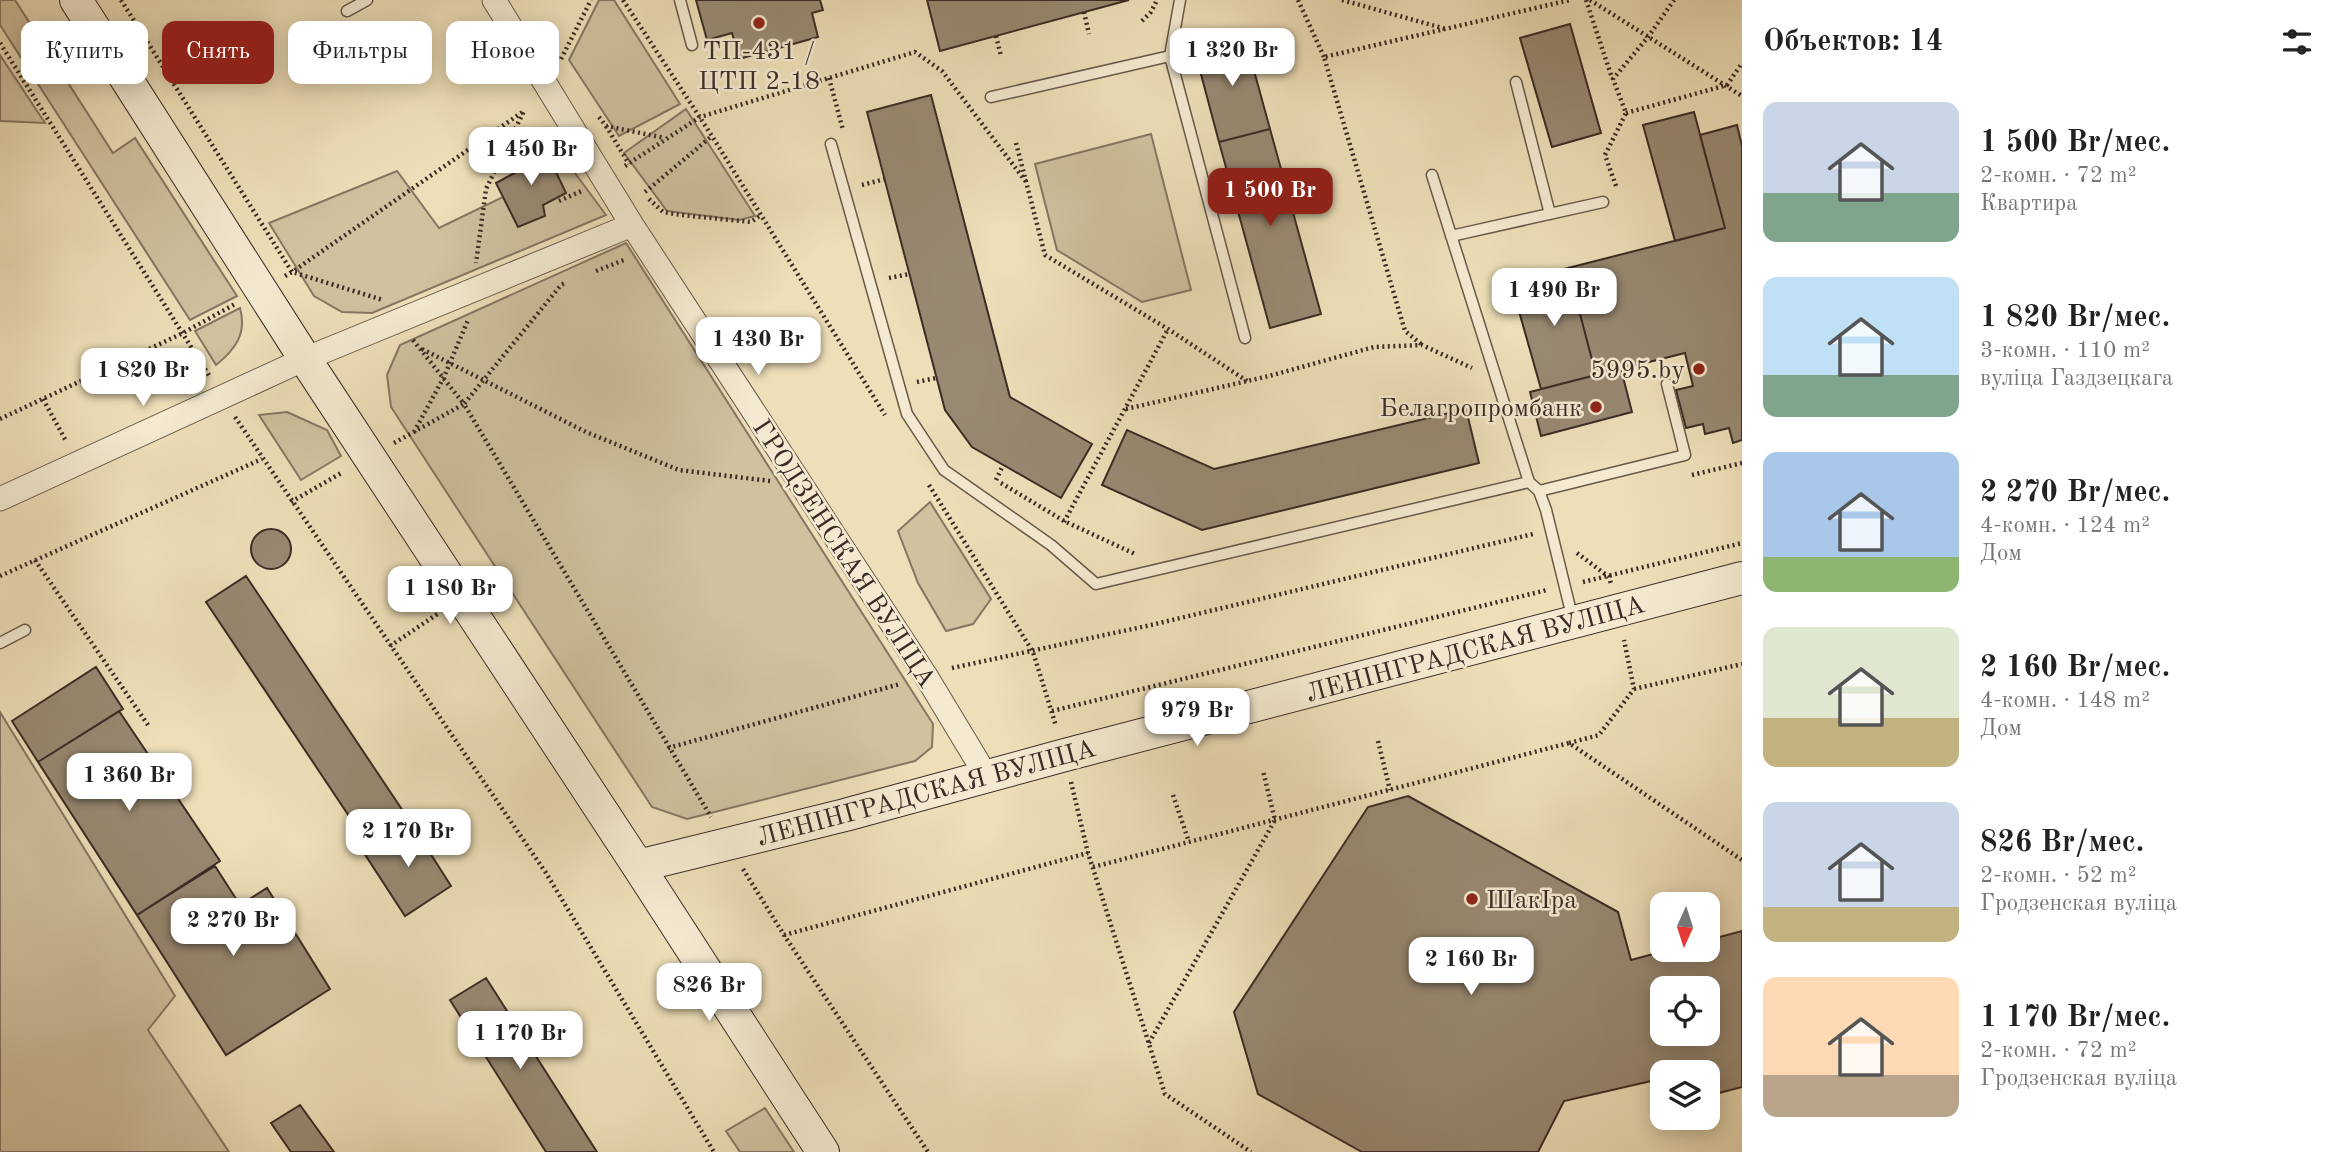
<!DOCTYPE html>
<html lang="ru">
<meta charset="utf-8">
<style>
body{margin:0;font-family:"Old Standard TT",serif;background:#f6f6f6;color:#222;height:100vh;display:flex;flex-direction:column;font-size:26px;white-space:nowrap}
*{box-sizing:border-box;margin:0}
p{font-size:23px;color:#767676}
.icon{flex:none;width:38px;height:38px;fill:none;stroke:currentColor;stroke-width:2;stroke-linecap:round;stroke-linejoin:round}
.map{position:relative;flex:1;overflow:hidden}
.sheet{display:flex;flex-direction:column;background:#fff;width:595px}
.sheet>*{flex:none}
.hud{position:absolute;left:21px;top:21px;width:665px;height:63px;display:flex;gap:14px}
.needle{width:46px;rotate:183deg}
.tools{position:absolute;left:1650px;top:892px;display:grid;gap:14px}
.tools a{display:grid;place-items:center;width:70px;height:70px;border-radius:14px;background:#fff;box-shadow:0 4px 18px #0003;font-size:35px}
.price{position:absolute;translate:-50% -60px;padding:0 16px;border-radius:14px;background:#fff;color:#222;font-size:23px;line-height:46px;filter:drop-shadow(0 2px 4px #0008)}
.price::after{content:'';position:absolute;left:50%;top:42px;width:21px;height:16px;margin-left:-10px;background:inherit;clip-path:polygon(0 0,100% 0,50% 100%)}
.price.selected{background:#8f2418;color:#fff}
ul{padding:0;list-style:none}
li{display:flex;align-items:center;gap:21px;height:175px;padding:0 21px}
li span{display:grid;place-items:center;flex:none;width:196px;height:140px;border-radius:14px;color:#555}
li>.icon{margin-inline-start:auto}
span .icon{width:84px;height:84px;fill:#fffc;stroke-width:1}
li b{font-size:30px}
h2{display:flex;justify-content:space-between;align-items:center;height:84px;padding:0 21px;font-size:30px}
.pill{padding:0 24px;border-radius:14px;background:#fff;box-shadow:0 4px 18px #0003;font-size:24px;line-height:63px}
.pill.selected{background:#8f2418;color:#fff}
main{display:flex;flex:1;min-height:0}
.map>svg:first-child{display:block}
.green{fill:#d0c19f;stroke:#867663;stroke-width:2}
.building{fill:#988972;stroke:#3b2c27;stroke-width:2;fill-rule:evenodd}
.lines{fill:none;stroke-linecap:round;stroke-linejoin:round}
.service-casing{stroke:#68594b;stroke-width:13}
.minor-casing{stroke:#68594b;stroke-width:25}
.secondary-casing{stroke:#3b2c27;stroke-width:34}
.path{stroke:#3b2c27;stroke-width:4.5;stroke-dasharray:2 3.5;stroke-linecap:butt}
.service{stroke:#f4ead1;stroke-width:10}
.minor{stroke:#f4ead1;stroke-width:23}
.secondary{stroke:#f4ead1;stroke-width:32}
.poi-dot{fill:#8f2418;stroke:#f4ead1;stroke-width:2.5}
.labels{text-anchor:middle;stroke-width:5;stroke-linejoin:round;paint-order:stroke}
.poi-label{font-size:26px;fill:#3b2c27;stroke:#f4ead1;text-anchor:end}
.street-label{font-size:26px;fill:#3b2c27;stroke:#f4ead1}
</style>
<main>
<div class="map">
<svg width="1742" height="1152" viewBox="0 0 1742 1152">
<rect width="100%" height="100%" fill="#eedfb8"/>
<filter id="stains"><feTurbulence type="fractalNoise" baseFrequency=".00286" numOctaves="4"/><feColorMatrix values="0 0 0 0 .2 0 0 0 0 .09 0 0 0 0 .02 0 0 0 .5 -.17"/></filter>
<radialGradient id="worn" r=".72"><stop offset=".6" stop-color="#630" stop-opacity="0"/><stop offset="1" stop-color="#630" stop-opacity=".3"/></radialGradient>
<path class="green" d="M0,0H15L113,153L135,138L237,296L190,320L0,25Z
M599,0H614L680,104L619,136L569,60Z
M0,55L45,123L0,121Z
M686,109L755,216L739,220L667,211L624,153Z
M1151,134L1191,290L1142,302L1057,250L1035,164Z
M569,165L606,215L372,313L342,312L314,296L269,223L397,171L439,228Z
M626,243L933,724L932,747L915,761L687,819L652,807L391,407L387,375L400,345Z
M240,308C247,333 236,349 216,365L195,331Z
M287,412L327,430L341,456L301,480L259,415Z
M930,502L991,599L973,624L946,631L918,583L898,531Z
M0,712L175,996L148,1030L229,1152H0Z
M765,1108L794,1152H740L726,1131Z"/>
<path class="building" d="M696,0H820L823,10L812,13L818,37L739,59L732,33L707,40Z
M927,0H1129L940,51Z
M1570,24L1601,133L1552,147L1520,38Z
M1244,34L1270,129L1219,142L1194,48Z
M931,95L1010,397L1092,444L1061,498L972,447L945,410L867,112Z
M1694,112L1725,228L1675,241L1643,125Z
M1737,125L1742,146V440L1733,443L1729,428L1705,434L1703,424L1686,428L1676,390L1693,386L1685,353L1621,369L1632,412L1541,436L1530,392L1596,375L1568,268L1725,228L1700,135Z
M1270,129L1321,314L1270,328L1219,142Z
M544,147L566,193L543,205L545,216L518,227L496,183L520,170L516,160Z
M1568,268L1596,375L1541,389L1511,283Z
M1466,409L1479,463L1202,530L1102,485L1127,430L1214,469Z
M251 549a20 20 0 1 1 40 0a20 20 0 1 1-40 0Z
M246,576L411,823L371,849L206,602Z
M96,667L123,709L38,762L12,721Z
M119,711L220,861L137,915L38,762Z
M1408,796L1618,912L1631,960L1668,950H1708V940L1742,931V1087L1708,1096V1073H1662V1092L1660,1079L1564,1101L1538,1152H1362L1258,1094L1234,1012L1368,807ZM1662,989H1708V1034H1662Z
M411,823L451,886L405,916L364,853Z
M215,866L240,905L267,888L330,989L226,1055L137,915Z
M486,978L597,1152H546L450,1000Z
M300,1105L334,1152H291L271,1123Z"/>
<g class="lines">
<g class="service-casing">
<path id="service" d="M680,0L692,45
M1180,0L1170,56L1245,338
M347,11L367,0
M1516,82L1550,214
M991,97L1170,56
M831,144L907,414L944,470L1051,545L1096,584L1529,482
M1432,175L1529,482L1539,491L1546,510L1573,620
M1451,236L1603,202
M1539,491L1685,455L1667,384
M0,643L25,630"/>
</g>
<g class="minor-casing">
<path id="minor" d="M494,0L632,225L926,676L987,777
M0,499L305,359L632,225"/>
</g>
<g class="secondary-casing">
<path id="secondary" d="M76,0L305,359L638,866L823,1152
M638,866L845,815L1065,755L1742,578"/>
</g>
<path class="path" d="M121,0L292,272L524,111L486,189L476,263
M623,0L712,136L885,415
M1298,0L1324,57
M1342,0L1446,29
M1586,0L1612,78
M1590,0L1742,96
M1084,12L1089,34
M1142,21L1151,12L1157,0
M996,36L1001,56
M0,43L210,377
M561,59L591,0
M829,78L843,130
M1626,113L1727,85L1742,63
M599,117L606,126L665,138
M606,126L629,164
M1016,143L1045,255L1168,329L1247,381
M625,166L700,117L915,52L942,71L1027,183
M862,185L885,179
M1616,186L1605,155L1626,113L1613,79L1648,37L1674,0
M645,192L712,136
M649,199L663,212L681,215L751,222L761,215
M559,201L584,190
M596,271L624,260
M285,276L292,272L383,300
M889,278L909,274
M413,340L464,404L561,285L565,283
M1421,344L1405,331L1324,57L1570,0
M422,349L586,432L679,470L770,481
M917,382L936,378
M43,399L66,441
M1126,409L1269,376L1374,347L1422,345L1472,368
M235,417L546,873L714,1152
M0,419L183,333L235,304
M414,432L444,377L468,320
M394,443L464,404L711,817
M1692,475L1742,463
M996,480L1003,465
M1001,483L1064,521L1135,554
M929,485L1033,652L1056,726
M291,502L343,472
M1064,522L1168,329
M1577,553L1609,577L1611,584
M35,560L148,725
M0,576L262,459
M1583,582L1742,543
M390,646L439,613
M952,668L1151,625L1533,534
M1634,689L1742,664
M1052,711L1547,590
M1378,741L1390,790
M1569,743L1599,735L1634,689L1624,640
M668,748L900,684
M1071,782L1088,853L1165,1094L1251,1152
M1173,795L1189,842
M1093,867L1569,743L1742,860
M743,869L784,935L928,1152
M784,935L1088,853
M1149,1043L1275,820L1263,771"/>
<use href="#service" class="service"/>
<use href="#minor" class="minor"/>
<use href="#secondary" class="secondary"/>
</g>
<g class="poi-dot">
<circle cx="759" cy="23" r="7"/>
<circle cx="1699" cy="369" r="7"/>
<circle cx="1596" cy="407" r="7"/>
<circle cx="1472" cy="899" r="7"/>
</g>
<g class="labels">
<g class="poi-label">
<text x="759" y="59" text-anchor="middle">ТП-431 /<tspan x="759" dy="30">ЦТП 2-18</tspan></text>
<text x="1685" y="378">5995.by</text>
<text x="1582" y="416">Белагропромбанк</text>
<text x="1486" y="908" text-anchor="start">ШакІра</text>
</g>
<g class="street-label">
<text transform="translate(845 553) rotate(57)" y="9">ГРОДЗЕНСКАЯ ВУЛІЦА</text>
<text transform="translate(1475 648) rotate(-15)" y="9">ЛЕНІНГРАДСКАЯ ВУЛІЦА</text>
<text transform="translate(926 792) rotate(-15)" y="9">ЛЕНІНГРАДСКАЯ ВУЛІЦА</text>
</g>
</g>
<rect width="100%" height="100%" filter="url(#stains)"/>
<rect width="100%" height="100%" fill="url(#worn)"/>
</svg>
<div class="tools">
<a><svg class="needle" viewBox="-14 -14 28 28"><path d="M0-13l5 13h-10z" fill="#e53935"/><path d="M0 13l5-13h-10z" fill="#767676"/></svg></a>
<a><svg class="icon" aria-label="locate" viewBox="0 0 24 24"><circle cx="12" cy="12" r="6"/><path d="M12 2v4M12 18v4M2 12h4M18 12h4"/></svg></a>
<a><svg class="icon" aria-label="layers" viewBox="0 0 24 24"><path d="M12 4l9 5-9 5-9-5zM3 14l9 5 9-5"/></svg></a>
</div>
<b class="price" style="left:1232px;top:88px">1 320 Br</b>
<b class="price" style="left:531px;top:187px">1 450 Br</b>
<b class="price selected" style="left:1270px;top:228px">1 500 Br</b>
<b class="price" style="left:1554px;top:328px">1 490 Br</b>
<b class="price" style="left:758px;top:377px">1 430 Br</b>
<b class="price" style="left:143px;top:408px">1 820 Br</b>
<b class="price" style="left:450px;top:626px">1 180 Br</b>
<b class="price" style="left:1197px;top:748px">979 Br</b>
<b class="price" style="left:129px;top:813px">1 360 Br</b>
<b class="price" style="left:408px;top:869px">2 170 Br</b>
<b class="price" style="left:233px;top:958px">2 270 Br</b>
<b class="price" style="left:1471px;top:997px">2 160 Br</b>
<b class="price" style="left:709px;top:1023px">826 Br</b>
<b class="price" style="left:520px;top:1071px">1 170 Br</b>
<div class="hud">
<a class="pill">Купить</a>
<a class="pill selected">Снять</a>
<a class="pill">Фильтры</a>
<a class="pill">Новое</a>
</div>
</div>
<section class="sheet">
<h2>Объектов: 14<svg class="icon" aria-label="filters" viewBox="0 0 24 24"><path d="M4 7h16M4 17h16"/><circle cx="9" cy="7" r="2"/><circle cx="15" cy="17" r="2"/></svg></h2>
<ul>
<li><span style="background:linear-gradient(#c9d6e8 65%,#7fa58c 0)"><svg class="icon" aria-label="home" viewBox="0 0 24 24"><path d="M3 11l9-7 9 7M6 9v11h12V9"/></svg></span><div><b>1 500 Br/мес.</b><p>2-комн. · 72 m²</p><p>Квартира</p></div></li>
<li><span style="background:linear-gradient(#bfe0f5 70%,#7fa58c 0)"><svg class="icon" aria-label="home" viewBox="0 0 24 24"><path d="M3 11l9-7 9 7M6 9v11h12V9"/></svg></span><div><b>1 820 Br/мес.</b><p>3-комн. · 110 m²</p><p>вуліца Газдзецкага</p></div></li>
<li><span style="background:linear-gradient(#a9c7e8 75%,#8fb573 0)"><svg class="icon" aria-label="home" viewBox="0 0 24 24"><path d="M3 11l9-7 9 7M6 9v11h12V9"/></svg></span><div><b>2 270 Br/мес.</b><p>4-комн. · 124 m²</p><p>Дом</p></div></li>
<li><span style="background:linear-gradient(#dfe7d0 65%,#c2b280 0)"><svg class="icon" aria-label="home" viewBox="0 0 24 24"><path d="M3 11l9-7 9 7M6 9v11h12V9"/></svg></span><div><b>2 160 Br/мес.</b><p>4-комн. · 148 m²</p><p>Дом</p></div></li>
<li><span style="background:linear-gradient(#c9d6e8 75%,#c2b280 0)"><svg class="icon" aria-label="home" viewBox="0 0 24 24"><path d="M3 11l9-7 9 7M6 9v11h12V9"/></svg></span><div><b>826 Br/мес.</b><p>2-комн. · 52 m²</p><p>Гродзенская вуліца</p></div></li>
<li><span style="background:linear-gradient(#ffd9b3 70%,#b9a48a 0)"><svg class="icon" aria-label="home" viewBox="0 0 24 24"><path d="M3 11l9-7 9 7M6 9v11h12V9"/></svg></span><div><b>1 170 Br/мес.</b><p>2-комн. · 72 m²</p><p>Гродзенская вуліца</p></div></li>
</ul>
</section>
</main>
